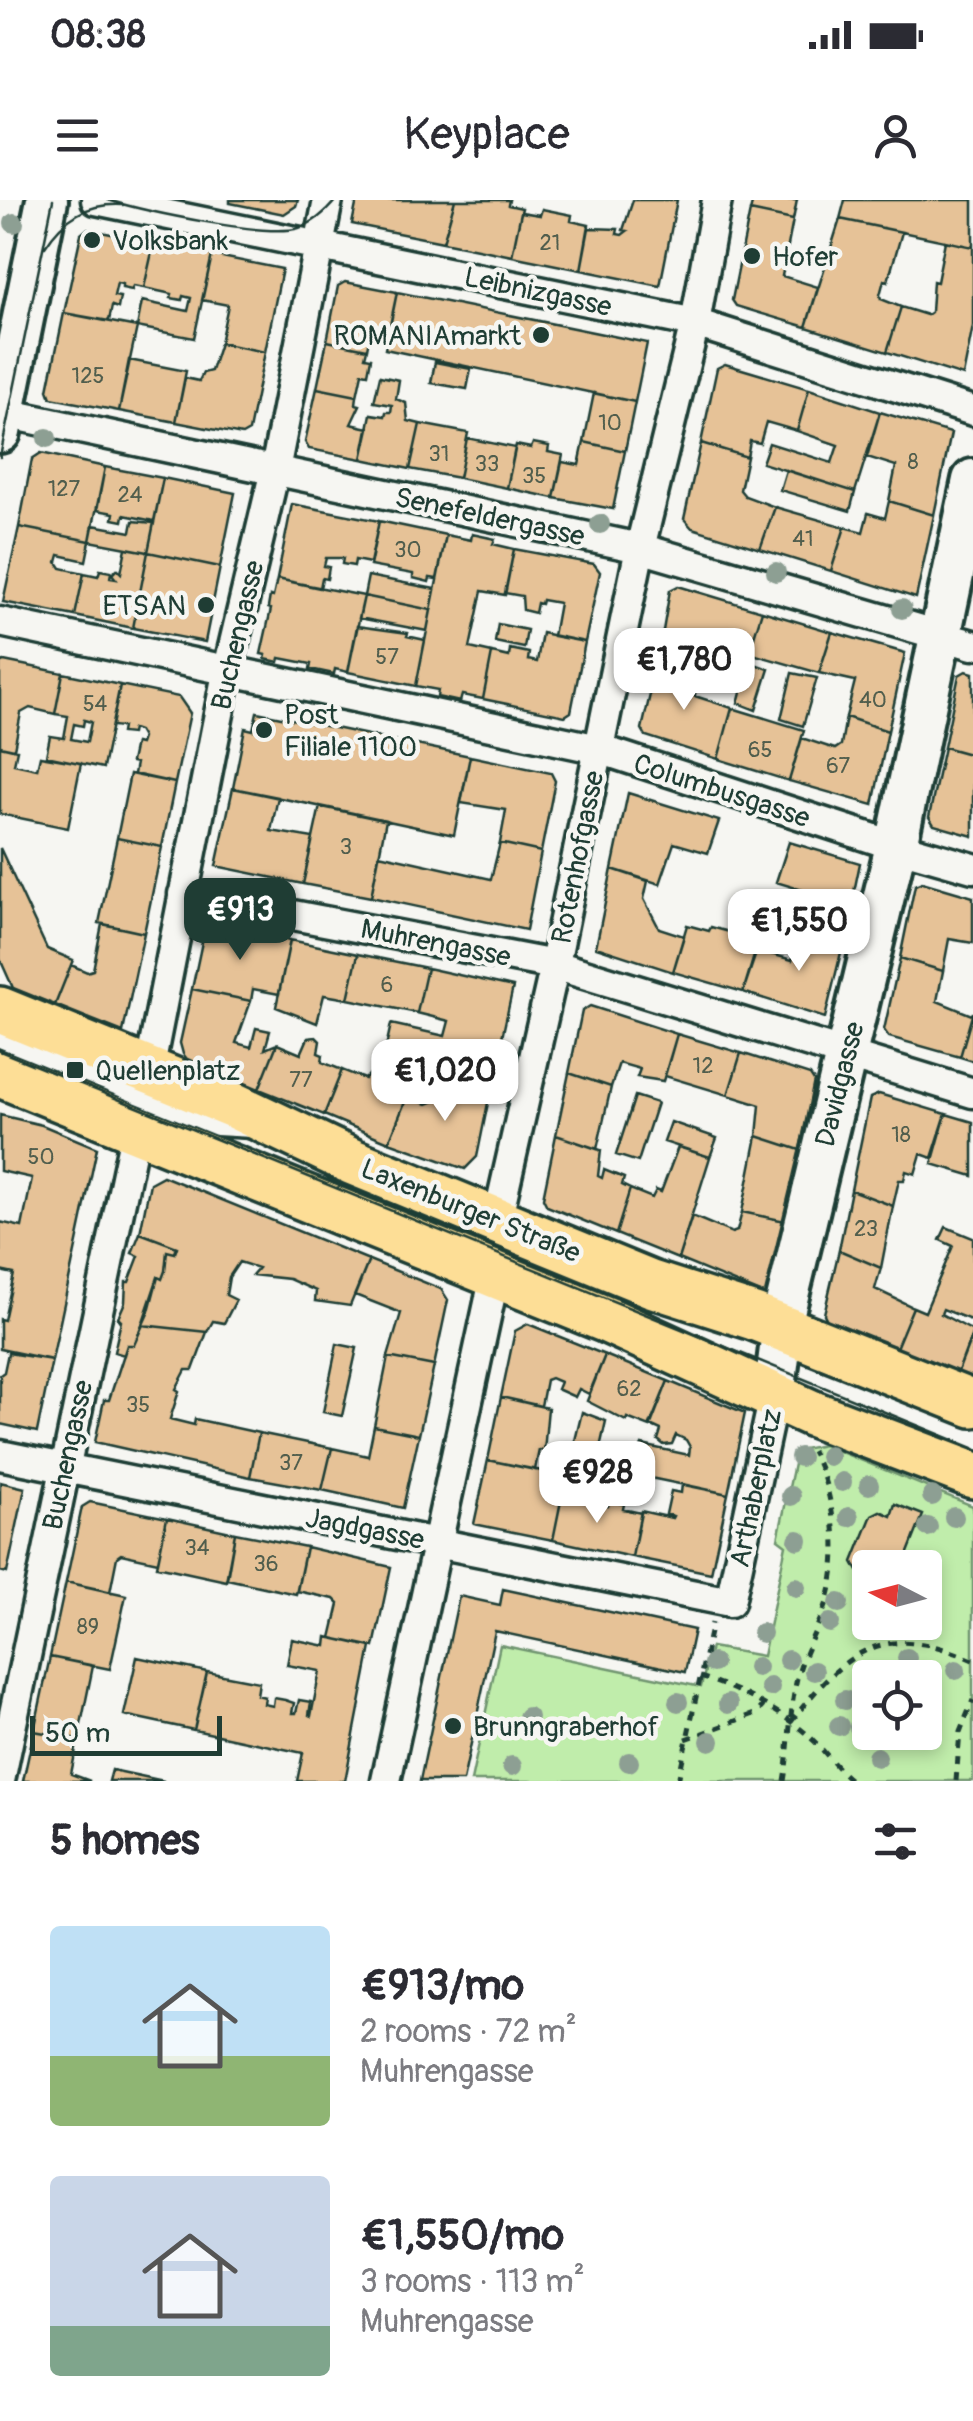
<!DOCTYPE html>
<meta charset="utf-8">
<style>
body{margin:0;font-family:Pangolin,sans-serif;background:#f7f7f7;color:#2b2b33;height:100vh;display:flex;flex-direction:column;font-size:38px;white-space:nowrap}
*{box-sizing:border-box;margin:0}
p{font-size:32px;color:#7c7c81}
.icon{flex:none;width:55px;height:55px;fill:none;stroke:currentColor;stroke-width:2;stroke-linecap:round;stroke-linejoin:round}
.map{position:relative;height:1581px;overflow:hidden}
.drawer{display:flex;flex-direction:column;background:#fff;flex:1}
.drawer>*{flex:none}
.needle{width:65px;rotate:276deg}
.buttons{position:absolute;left:852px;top:1350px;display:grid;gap:20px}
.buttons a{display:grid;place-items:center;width:90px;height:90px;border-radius:10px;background:#fff;box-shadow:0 5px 15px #0003;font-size:50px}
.scale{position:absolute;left:30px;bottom:25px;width:192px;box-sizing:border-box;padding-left:10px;border:5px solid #1f3d34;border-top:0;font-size:28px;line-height:35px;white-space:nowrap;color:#1f3d34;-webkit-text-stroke:8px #f6f6f2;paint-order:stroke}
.price{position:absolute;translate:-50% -85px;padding:0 22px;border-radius:20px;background:#fff;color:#222;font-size:32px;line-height:65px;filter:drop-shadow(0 2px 5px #0008)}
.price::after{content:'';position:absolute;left:50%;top:60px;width:30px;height:22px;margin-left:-15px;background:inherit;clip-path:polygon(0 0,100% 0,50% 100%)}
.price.current{background:#1f3d34;color:#fff}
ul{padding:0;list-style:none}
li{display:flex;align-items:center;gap:30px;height:250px;padding:0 50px}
li span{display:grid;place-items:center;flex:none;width:280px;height:200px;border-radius:10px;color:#555}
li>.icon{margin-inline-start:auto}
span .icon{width:120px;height:120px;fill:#fffc;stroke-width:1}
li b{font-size:42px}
h2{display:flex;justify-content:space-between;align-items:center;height:120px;padding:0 50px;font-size:42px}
.status{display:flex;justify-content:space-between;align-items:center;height:70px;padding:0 50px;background:#fff;direction:ltr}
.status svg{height:28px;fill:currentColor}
header{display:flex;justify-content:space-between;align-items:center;height:130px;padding:0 50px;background:#fff;font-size:45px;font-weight:600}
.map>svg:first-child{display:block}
.green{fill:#c0edab;stroke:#709570;stroke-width:2.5;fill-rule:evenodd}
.building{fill:#e6c297;stroke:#1f3d34;stroke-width:2.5;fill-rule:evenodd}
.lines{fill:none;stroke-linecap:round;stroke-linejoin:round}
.lane-casing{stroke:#1f3d34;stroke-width:21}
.street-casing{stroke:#1f3d34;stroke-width:35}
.secondary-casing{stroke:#1f3d34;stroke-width:48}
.primary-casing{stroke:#1f3d34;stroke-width:52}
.path{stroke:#1f3d34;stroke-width:5;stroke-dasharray:8 8;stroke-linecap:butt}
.lane{stroke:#f6f6f2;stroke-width:14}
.street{stroke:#f6f6f2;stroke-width:28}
.secondary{stroke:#f6f6f2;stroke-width:40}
.primary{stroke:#fdde96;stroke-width:45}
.tram{stroke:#1f3d34;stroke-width:2.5}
.tree{fill:#8d9f93}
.poi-dot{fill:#1f3d34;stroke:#f6f6f2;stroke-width:4}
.labels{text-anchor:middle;stroke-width:9;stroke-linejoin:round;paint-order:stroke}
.number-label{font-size:22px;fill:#515e4d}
.poi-label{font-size:28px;fill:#1f3d34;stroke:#f6f6f2;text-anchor:start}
.street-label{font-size:28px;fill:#1f3d34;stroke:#f6f6f2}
</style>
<div class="status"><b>08:38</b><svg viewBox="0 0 49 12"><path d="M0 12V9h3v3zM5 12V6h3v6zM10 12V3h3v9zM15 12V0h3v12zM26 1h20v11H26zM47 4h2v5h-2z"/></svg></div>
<header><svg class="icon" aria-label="menu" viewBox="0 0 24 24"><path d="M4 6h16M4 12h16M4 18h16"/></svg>Keyplace<svg class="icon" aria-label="person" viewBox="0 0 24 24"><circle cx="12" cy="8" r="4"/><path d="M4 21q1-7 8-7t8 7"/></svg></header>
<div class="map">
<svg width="973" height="1581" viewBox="0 0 973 1581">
<rect width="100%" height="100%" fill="#f6f6f2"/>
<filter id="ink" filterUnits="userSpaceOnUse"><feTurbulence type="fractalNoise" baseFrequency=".01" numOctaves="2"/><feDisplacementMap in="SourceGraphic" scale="20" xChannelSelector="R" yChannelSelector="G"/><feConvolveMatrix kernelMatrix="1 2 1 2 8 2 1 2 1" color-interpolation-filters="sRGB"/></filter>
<g filter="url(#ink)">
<path class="green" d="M824,1245L973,1306V1581H471L500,1445L701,1487L711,1447L763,1456L786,1345L778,1339L797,1250ZM870,1368H925V1422H870ZM870,1478H925V1532H870Z"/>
<path class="building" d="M230,0H298L296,6L284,14L230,3Z
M357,0H455L443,42L352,24Z
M455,0H509L508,5L522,8L512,56L443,42Z
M633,0H677L660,86L581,70L589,28L618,29L617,34L622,35L627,31L623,30Z
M753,0H797L793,20L750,11Z
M845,0H973V47L840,19Z
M542,9L572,15L571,21L589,25L581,70L512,56L521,12L540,15Z
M750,11L793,20L782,76L818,87L806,127L736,106L732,100Z
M840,19L902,32L888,81L884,80L880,95L881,99L901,107L887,152L806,127Z
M87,29L154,43L144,88L133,86L132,90L122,88V84L117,83L114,96L120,97L118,108L112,106L109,121L64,113L81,34Z
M945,41L973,47V126L963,176L887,152L901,107L927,115L931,112L933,81L937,82Z
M154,43L212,55L194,138L137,127L142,101L188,111L191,98L183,96L182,100L171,98L172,94L144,88Z
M212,55L282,69L265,152L220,143L228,105L202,100Z
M345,82L397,92L388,137L379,136V130L371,128L367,149L327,141L338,86Z
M397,92L647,143L635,202L385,149Z
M64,113L137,127L119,211L51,198L48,190Z
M327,141L367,149L365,157L371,158L368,174L362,173L357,196L317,188Z
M220,143L265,152L249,231L242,235L176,222L185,178L199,181L203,173L211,171Z
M129,160L186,171L176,222L119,211Z
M435,162L471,169L467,189L431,183Z
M725,164L809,189L797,231L766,222L760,243L750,241L747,257L701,243L717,168Z
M380,176L399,180L396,199L406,203L408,221L420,224L410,269L362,259L371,214L385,216L386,212H391L392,205L374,202Z
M317,188L357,196L356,204L360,205L351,224L369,228L362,259L309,249L305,242Z
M809,189L880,212L855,292L762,263L769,243L832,263L838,245L797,231Z
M594,193L635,202L625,251L584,242Z
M880,212L951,233L934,315L889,301L896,266L867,257Z
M420,224L468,233L459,278L410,269Z
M467,238L515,248L507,288L459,278Z
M584,242L625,251L613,309L554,298L562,262L579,265Z
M533,243L549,246L548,252L563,255L554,298L507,288L516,245L531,248Z
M701,243L747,257L740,290L745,296L775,307L760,349L692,328L684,319Z
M41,253L105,267L90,341L19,327L32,259Z
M105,267L163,278L154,321L124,315L123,321L113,319L114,313L97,310Z
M786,270L855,292L850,311L780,290Z
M163,278L235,293L220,367L148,352Z
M889,301L934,315L916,398L831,371L845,327L863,332L868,313L885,318Z
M292,304L379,321L370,363L355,360L354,366L342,364L343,358H326L324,366L329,367L327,379L322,378L320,388L277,379Z
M775,307L845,327L831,371L760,349Z
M133,321L154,323L148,352L90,341L93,325L131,332Z
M379,321L446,335L437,379L430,378L429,382L413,378V374L370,366Z
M19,327L90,341L86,361L59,355L57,362L61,368L84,373L75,416L3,402Z
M472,334L495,339L493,344L514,349L505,395L482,391L470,448L492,453L483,499L462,495L460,502L437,497L438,490L416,486L446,335L471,340Z
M126,348L148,352L133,428L75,416L84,373L98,376L100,370L111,372L110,378L116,379L112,374L117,369L121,373Z
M514,349L594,364L600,372L585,442L553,436L559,403L542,400L541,404L537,403L535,413L523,410L522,396L505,393Z
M148,352L220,367L205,442L133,428Z
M368,376L435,389L431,410L364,396Z
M277,379L364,396L348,472L335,469L334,474L310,469L311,464L280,458L279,462L265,459L266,455L261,454L271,409L268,408L270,396L273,397Z
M678,386L762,411L749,453L704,437L696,472L658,460L670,390Z
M364,396L431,410L427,431L359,418Z
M762,411L832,432L819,473L749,453Z
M498,424L527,430L524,448L495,442Z
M357,426L408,433L407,436L425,440L416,486L348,472Z
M832,432L905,453L888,531L846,517L855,481L819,473Z
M542,433L585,442L571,512L565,516L483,499L492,453L509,457L510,449L529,453L528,460L537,462Z
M658,460L696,472L695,496L732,508L718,559L646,536L642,529Z
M4,461L63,473L55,514L30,508L21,513L14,549L0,546V463Z
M749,462L769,469L756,510L738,503Z
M966,471L973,473V555L944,547L959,475Z
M63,473L120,485L103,568L46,556L50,536L64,538L68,516L55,514ZM84,520L91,522L87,542L71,539L74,524L83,526Z
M792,473L817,478L803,526L781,519Z
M120,485L179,497L190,513L175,583L134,574L136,563L131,562L135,543L140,544L142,538L138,531L132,529L131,534L121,533L122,527L112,526Z
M732,508L804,530L789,581L718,559Z
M257,512L470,556L454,635L233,588L245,528L253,530Z
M846,517L888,531L873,605L789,581L802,538L835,549L841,545Z
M0,546L17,550L14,564L37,569L40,556L81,563L68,628L0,614Z
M944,547L973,555V636L934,625L929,617Z
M470,556L551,573L555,581L541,652L500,643L506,610L461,603Z
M130,574L175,583L162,647L117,638Z
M233,588L278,597L271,631L313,638L303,684L216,666Z
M628,593L719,621L708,653L674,643L660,684L612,669Z
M320,606L386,620L371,697L303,684Z
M117,638L162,647L144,733L99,723Z
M789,642L860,663L844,740L802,727L810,699L806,691L776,682Z
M500,643L541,652L526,730L371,697L379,654L491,679Z
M0,648L47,749L73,760L55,805L13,788L0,759Z
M612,669L648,681L644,699L659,728L684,736L673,772L596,747Z
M922,682L973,697V743L949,739L943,771L900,758L915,685Z
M206,723L290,740L279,794L253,789L251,801L192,789Z
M102,724L144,733L123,832L55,805L71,765L87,772L93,770Z
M687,725L709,731L711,727L737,734L735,739L757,746L743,792L673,772Z
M802,727L844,740L825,818L743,792L757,750L792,760Z
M290,740L358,754L348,799L324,795L317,823L276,807Z
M358,754L427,768L417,813L348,799Z
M900,758L943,771L937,801L972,815L960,857L889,837L884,830Z
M427,768L513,787L491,888L445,879L448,866L385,852L391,824L445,836L449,821L417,813Z
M192,789L251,801L236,843L251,847L256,828L270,831L265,849L277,844L259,889L187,859L183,854L180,843Z
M590,806L677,834L663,881L637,877L640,869L619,863L611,887L569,873L582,811Z
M973,812V861L960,857Z
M677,834L741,853L728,895L665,876Z
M316,837L320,841L318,853L323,855L322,862L342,870L324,915L259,889L277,844L301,854L308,838Z
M741,853L810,875L814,881L800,950L757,936L760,905L728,895Z
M379,864L389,869L383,887L407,897L389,942L324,915L342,870L365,879Z
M569,873L611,887L597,949L556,935Z
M441,879L491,888L477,957L465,969L389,942L407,897L427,904L437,900Z
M879,894L946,914L932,958L921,954L915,974L906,971L904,980H899L893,1006L851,990L870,898Z
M635,896L657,903L638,962L616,955Z
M946,914L973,922V976L932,964Z
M0,915L42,925L97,948L52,1160L0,1149V1119L4,1120L14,1074L0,1071V1022L22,1027L32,978L0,971Z
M671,922L717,938L710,957L664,942Z
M556,935L601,950L598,976L602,978L604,970L624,978L622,985L630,989L616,1034L547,1006L543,998Z
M757,936L800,950L785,1021L742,1012Z
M678,947L710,957L678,1059L616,1034L630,989L652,998L656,990L661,992Z
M163,976L369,1060L350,1106L315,1101L316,1091L289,1079L252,1075L258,1068L239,1062L229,1077L226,1095L236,1100L224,1123L213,1121L207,1132L142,1125L158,1077L162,1079L165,1071L167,1051L175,1053L177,1047L140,1033L150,983Z
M851,990L893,1006L881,1068L839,1050Z
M742,1012L785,1021L771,1091L763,1094L678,1059L692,1016L732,1033L737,1031Z
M946,1027L973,1038V1121L943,1109L941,1114L973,1131L957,1174L896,1148L913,1107L925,1112L953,1046L940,1040Z
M140,1033L177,1047L175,1053L167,1051L165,1071L162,1079L158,1077L149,1111L134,1145H127L124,1155L114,1152L121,1121L118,1118L125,1102L126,1082H129L139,1056L132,1053Z
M839,1050L881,1068L875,1089L913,1107L896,1148L828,1122L824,1114Z
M369,1060L441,1089L448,1100L434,1166L388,1157L401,1113L355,1095Z
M528,1124L605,1155L589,1194L579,1189L575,1197L557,1189L560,1182L551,1178L546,1180L541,1206L501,1197L515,1131Z
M142,1125L207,1132L193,1170H186L176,1189L179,1191L170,1219L194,1225L195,1219L259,1233L250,1277L95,1242L104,1200H109L127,1145H134Z
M973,1133V1180L957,1174Z
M337,1144L357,1148L342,1216L323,1212Z
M8,1153L52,1160L37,1232L0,1224V1175L4,1172Z
M605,1155L668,1181L650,1227L627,1218L626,1221L587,1201Z
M388,1157L434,1166L419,1235L374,1226Z
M668,1181L745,1213L728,1294L631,1274L642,1245L689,1255L690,1247L686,1240L676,1235L672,1244L664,1245L658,1240L661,1230L650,1225Z
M501,1197L548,1208L544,1251L539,1250L535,1270L488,1260Z
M582,1212L606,1221L596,1266L570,1261Z
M374,1226L419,1235L403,1308L322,1290L332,1248L368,1256Z
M259,1233L332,1248L322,1290L250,1277Z
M488,1260L566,1276L553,1340L474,1324Z
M570,1261L648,1277L644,1300L564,1285Z
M0,1282L25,1288L7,1373L0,1371Z
M682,1284L728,1294L711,1373L632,1357L641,1311L672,1318L673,1316L666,1314L671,1291L681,1293Z
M562,1296L583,1301L584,1297L590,1299L589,1302L608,1306L609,1301L624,1304L623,1309L641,1313L632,1357L553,1340Z
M90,1302L167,1318L158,1362L121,1354L117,1357L110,1392L66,1382L82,1307Z
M895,1304L923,1315L902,1368H870V1388L863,1385L868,1375L858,1371L853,1362L872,1315L880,1311L891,1316Z
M167,1318L235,1333L226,1381L157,1366Z
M235,1333L306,1347L296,1394L227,1379Z
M306,1347L391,1367L374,1447L331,1438L339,1404L334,1399L297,1391Z
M66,1382L126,1395L110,1469L50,1457Z
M503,1389L694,1430L685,1472L495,1431L463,1581H420L459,1396L500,1405Z
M327,1437L371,1447L345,1581H297L303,1553L194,1530L207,1472L259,1482L257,1495L265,1497L264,1504L273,1506L274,1498L285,1500L294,1503L292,1513H296L299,1500L311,1502L309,1515L311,1516L320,1471L287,1465L292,1439L326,1446Z
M50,1457L93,1466L78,1539L34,1531Z
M137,1457L207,1472L194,1530L124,1515Z
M34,1531L78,1539L71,1574L90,1581H23Z
M112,1570L164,1581H109Z"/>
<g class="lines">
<g class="lane-casing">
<path id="lane" d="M0,840L217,928L252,930"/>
</g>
<g class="street-casing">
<path id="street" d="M96,0L695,123L973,211
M0,212L640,348L973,445
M0,422L599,549L896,646L973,668
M183,694L555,765L973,893
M149,871L227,473L275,270L328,0
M497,1021L552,778L640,348L695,123L717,0
M0,1255L730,1402L774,1196
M0,1581L136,929
M386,1581L495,1075"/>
</g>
<g class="secondary-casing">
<path id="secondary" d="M0,232L47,0
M774,1196L785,1108L896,646L973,280"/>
</g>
<g class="primary-casing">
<path id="primary" d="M0,810L233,905L353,962L651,1084L754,1117L973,1204
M0,874L607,1120L813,1214L973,1275"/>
</g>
<path class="path" d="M700,1477C737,1488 786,1513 813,1540C827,1553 836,1569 852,1581
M791,1522C845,1451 883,1420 973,1460
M686,1539L757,1513L763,1506
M678,1581L712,1423
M784,1581C790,1546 789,1509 798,1474C805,1449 819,1426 827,1402C842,1355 835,1294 812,1251
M956,1581L960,1532L973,1500"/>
<use href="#lane" class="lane"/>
<use href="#street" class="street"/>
<use href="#secondary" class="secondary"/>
<use href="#primary" class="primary"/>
<path class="tram" d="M108,0C144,11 267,38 299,28C314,23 326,12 336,0
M45,47C64,17 88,3 123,5
M0,257L53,0
M0,851L973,1248"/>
</g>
<g class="tree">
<circle cx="14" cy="23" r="10"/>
<circle cx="47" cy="238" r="10"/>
<circle cx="600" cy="324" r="10"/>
<circle cx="776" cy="372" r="10"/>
<circle cx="902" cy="409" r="10"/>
<circle cx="829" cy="1256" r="10"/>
<circle cx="800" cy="1257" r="10"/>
<circle cx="842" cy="1282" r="10"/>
<circle cx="869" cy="1285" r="10"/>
<circle cx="791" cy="1296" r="10"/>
<circle cx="932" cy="1296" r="10"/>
<circle cx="849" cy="1317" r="10"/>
<circle cx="954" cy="1317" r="10"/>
<circle cx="928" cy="1327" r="10"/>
<circle cx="798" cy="1340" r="10"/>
<circle cx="796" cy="1387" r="10"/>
<circle cx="839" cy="1403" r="10"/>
<circle cx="830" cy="1423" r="10"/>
<circle cx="762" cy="1433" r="10"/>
<circle cx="907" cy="1458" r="10"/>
<circle cx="788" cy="1460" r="10"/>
<circle cx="713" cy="1463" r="10"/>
<circle cx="757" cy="1467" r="10"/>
<circle cx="956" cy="1470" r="10"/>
<circle cx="814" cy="1471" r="10"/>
<circle cx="770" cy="1487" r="10"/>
<circle cx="845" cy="1500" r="10"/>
<circle cx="678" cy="1502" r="10"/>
<circle cx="728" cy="1504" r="10"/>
<circle cx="528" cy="1517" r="10"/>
<circle cx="839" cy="1526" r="10"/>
<circle cx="859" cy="1527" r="10"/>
<circle cx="710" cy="1541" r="10"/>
<circle cx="877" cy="1557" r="10"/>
<circle cx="629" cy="1562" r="10"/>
<circle cx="512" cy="1566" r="10"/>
</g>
</g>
<g class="poi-dot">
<circle cx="92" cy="40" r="10"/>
<circle cx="752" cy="56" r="10"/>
<circle cx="541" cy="135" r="10"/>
<circle cx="206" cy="405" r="10"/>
<circle cx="264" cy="530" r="10"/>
<rect x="65" y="860" width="20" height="20" rx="5"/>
<circle cx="453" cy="1526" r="10"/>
</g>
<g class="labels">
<g class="number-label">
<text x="550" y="50">21</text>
<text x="88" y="183">125</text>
<text x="610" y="230">10</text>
<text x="439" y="261">31</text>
<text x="913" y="269">8</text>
<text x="487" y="271">33</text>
<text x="534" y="283">35</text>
<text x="64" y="296">127</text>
<text x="130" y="302">24</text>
<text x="803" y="346">41</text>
<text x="408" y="357">30</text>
<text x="387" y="464">57</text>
<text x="873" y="507">40</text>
<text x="95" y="511">54</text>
<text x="760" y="557">65</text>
<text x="838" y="573">67</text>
<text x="346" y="654">3</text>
<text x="387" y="792">6</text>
<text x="703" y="873">12</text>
<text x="301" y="887">77</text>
<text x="901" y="942">18</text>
<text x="41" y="964">50</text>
<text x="866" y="1036">23</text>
<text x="629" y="1196">62</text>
<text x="138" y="1212">35</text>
<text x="291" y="1270">37</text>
<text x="197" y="1355">34</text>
<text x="266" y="1371">36</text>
<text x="88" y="1434">89</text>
</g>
<g class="poi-label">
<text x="112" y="50">Volksbank</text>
<text x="772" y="66">Hofer</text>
<text x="521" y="145" text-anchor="end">ROMANIAmarkt</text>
<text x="186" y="415" text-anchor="end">ETSAN</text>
<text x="284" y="524">Post<tspan x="284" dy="32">Filiale 1100</tspan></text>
<text x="95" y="880">Quellenplatz</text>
<text x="473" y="1536">Brunngraberhof</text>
</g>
<g class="street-label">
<text transform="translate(538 91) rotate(12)" y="10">Leibnizgasse</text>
<text transform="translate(490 316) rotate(12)" y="10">Senefeldergasse</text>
<text transform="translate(237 435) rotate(-77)" y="10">Buchengasse</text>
<text transform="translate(722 590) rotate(18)" y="10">Columbusgasse</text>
<text transform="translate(577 657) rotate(-79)" y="10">Rotenhofgasse</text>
<text transform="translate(436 742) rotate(11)" y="10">Muhrengasse</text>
<text transform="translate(839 884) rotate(-76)" y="10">Davidgasse</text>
<text transform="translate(471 1010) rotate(22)" y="10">Laxenburger Straße</text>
<text transform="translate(67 1255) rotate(-78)" y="10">Buchengasse</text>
<text transform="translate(755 1288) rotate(-78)" y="10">Arthaberplatz</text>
<text transform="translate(365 1328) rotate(11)" y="10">Jagdgasse</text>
</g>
</g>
</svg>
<div class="buttons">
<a><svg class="needle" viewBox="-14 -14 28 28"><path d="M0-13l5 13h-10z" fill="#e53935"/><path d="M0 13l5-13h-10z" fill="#7c7c81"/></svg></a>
<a><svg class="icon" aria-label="locate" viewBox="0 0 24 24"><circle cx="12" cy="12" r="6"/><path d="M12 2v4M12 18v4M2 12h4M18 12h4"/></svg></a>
</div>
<div class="scale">50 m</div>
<b class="price" style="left:684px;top:513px">€1,780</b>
<b class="price current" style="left:240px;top:763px">€913</b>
<b class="price" style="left:799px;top:774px">€1,550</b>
<b class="price" style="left:445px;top:924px">€1,020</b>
<b class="price" style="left:597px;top:1326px">€928</b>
</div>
<section class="drawer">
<h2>5 homes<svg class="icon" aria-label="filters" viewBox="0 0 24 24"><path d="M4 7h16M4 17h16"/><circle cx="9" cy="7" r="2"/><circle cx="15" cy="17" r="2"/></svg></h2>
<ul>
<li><span style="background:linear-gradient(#bfe0f5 65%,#8fb573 0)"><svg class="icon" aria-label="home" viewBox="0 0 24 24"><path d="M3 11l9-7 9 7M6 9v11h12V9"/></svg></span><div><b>€913/mo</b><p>2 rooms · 72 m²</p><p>Muhrengasse</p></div></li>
<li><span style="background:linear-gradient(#c9d6e8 75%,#7fa58c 0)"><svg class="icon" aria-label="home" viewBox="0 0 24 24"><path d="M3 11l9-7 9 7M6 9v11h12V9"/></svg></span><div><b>€1,550/mo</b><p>3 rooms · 113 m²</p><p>Muhrengasse</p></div></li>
</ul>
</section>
